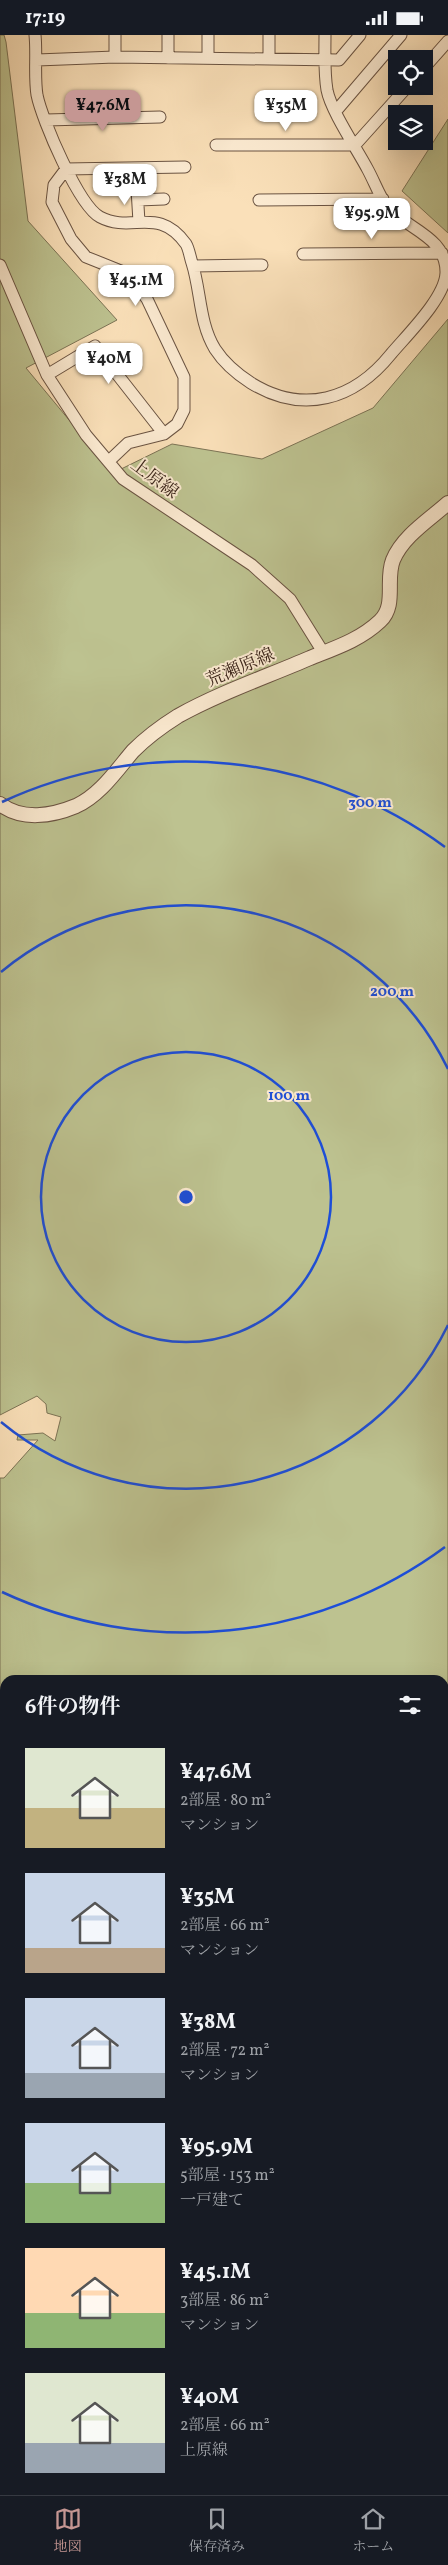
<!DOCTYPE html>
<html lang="ja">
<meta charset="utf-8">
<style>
body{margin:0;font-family:Vollkorn,"Noto Serif JP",serif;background:#20242c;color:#f1f3f6;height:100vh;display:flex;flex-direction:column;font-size:19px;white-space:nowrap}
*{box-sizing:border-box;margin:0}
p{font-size:16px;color:#9ea1a6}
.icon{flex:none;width:28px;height:28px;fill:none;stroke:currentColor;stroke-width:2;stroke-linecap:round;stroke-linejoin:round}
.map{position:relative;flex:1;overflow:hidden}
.details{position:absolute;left:0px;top:1640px;width:449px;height:820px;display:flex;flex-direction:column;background:#171b24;border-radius:15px 15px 0 0;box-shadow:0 5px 20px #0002}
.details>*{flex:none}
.fabs{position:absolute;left:388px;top:15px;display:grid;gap:10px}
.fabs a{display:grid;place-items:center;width:45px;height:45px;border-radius:0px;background:#171b24;box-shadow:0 5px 20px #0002;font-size:25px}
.price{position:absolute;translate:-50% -42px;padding:0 11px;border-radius:10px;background:#fff;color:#222;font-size:16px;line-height:32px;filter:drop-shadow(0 1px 2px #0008)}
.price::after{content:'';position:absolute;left:50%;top:30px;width:15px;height:11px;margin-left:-8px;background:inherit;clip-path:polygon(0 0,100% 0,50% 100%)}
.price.selected{background:#c59692;color:#111}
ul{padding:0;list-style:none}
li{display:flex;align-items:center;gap:15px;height:125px;padding:0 25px}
li span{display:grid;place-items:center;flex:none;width:140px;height:100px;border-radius:0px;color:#555}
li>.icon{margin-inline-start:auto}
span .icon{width:60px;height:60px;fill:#fffc;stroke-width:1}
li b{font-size:21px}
h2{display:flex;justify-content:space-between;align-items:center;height:60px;padding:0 25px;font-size:21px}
.status{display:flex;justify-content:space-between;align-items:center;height:35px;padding:0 25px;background:#171b24;direction:ltr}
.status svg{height:14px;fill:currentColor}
.menu{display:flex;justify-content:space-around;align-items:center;height:70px;border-top:1px solid #363941;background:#171b24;font-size:14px;color:#9ea1a6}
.menu a{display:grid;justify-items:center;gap:2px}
.menu .selected{color:#c59692}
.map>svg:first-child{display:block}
.green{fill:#bdc290;stroke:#7c7355}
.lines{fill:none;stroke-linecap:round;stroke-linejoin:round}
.stream{stroke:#777f78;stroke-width:3}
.minor-casing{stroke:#6a5342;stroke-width:13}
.tertiary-casing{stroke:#6a5342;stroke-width:16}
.minor{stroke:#fcebd2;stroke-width:11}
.tertiary{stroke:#fcebd2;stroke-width:14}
.ring{fill:none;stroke:#1d4ed8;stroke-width:2.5}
.labels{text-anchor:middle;stroke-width:4;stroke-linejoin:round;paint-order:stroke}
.street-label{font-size:18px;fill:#3a241a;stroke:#fcebd2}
.centre{fill:#1d4ed8;stroke:#fcebd2;stroke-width:2.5}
.ring-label{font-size:15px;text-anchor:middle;font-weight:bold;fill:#1d4ed8;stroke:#fcebd2;stroke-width:4;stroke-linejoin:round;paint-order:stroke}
</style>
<div class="status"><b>17:19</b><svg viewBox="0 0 49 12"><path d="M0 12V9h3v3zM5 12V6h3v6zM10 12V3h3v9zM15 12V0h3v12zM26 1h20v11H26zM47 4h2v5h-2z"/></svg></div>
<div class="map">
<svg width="448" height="2460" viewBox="0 0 448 2460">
<rect width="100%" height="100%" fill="#fae0b9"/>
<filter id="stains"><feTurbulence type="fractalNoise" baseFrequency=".004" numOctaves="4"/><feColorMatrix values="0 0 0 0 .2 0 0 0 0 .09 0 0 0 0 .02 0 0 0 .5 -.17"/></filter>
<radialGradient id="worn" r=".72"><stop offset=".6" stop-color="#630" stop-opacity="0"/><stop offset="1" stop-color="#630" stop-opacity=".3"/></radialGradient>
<path class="green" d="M0,0H4L6,7L28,186L117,285L26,333L113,438L172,409L262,424L373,373L448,284V2460H0V2454L5,2450V2455H444V1645H5V1657H0V1443H4L38,1405H17L18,1400L43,1398L55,1406L61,1382L47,1378L46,1369L37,1361L0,1380Z
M448,84V198L402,156Z
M0,1727L5,1730V2162L0,2156Z"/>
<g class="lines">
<path class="stream" d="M0,1661H5
M444,1755L448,1754
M444,2265H448
M0,2370L5,2365"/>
<g class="minor-casing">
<path id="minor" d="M35,0C37,19 34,41 37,60C42,85 79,171 100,182C132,199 158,170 186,209C189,214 190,222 192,228C201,256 199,288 215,314C224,328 237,339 251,348C303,380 354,365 391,319C407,300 445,263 446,238C447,201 405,194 386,170C379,160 374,146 368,135C357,114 331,76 327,55C324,37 325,18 325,0
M115,0V22
M208,0V23
M168,23V0
M269,23V0
M37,25L115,22L339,25L360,0
M424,33L448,6
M336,76L401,0
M46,85L160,82
M216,110H355L408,51
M137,154L139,187
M138,165L164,164
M259,165L383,164
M303,219L442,218
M0,230L47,340L86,400L123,444L252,530L290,564L323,617
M193,231L262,230
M47,340L95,311L164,399
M109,426L128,408L164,399L177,389L184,375V342L147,264L135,247L121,236L86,222L71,204L52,167L54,150L66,134L185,132
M0,1721L5,1724
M0,2246L2,2281L5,2289
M0,2451L5,2446"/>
</g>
<g class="tertiary-casing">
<path id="tertiary" d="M0,769C22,786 52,781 76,771C100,760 116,736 133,716C146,703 162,691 178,681C219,658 266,642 310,623C335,613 360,605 380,586C397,570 385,545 393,525C403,501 429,485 448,468
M444,2131L448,2130"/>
</g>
<use href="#minor" class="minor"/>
<use href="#tertiary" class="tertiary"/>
</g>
<g class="ring">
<circle cx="186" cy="1162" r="145"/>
<path d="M448 1290A291 291 0 0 1 1 1387M1 937A291 291 0 0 1 448 1034"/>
<path d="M445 1512A436 436 0 0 1 2 1557M2 767A436 436 0 0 1 445 812"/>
</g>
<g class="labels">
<g class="street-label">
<text transform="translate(155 443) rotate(37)" y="6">上原線</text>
<text transform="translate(240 632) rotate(-23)" y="6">荒瀬原線</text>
</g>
</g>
<circle cx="186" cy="1162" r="8" class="centre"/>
<g class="ring-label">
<text x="370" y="772">300 m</text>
<text x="392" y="961">200 m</text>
<text x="289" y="1065">100 m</text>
</g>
<rect width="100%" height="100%" filter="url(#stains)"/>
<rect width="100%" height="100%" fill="url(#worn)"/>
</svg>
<div class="fabs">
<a><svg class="icon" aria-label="locate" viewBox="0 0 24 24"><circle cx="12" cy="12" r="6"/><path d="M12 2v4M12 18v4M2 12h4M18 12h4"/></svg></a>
<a><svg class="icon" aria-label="layers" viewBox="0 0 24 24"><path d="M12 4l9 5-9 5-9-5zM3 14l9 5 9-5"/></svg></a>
</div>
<b class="price selected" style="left:103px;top:97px">¥47.6M</b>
<b class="price" style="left:286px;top:97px">¥35M</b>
<b class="price" style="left:125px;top:171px">¥38M</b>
<b class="price" style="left:372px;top:205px">¥95.9M</b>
<b class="price" style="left:136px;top:272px">¥45.1M</b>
<b class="price" style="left:109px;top:350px">¥40M</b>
<section class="details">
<h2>6件の物件<svg class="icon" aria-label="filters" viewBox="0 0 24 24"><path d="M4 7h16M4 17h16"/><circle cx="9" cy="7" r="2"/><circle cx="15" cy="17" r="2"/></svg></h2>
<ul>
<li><span style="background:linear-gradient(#dfe7d0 60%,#c2b280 0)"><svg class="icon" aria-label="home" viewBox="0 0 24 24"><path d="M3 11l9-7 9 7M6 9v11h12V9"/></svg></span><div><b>¥47.6M</b><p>2部屋 · 80 m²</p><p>マンション</p></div></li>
<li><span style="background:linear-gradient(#c9d6e8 75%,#b9a48a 0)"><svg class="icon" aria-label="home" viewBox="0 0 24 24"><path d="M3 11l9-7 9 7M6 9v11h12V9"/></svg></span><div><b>¥35M</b><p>2部屋 · 66 m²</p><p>マンション</p></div></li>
<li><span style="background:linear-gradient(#c9d6e8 75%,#9aa5b1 0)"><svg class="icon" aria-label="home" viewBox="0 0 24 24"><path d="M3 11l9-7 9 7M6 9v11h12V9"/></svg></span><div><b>¥38M</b><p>2部屋 · 72 m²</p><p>マンション</p></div></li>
<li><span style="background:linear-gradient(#c9d6e8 60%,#8fb573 0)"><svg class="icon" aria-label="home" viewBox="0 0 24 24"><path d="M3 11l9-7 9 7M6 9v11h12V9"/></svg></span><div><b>¥95.9M</b><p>5部屋 · 153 m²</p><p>一戸建て</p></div></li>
<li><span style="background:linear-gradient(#ffd9b3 65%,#8fb573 0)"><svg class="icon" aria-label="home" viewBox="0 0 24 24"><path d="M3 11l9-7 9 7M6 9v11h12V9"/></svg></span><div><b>¥45.1M</b><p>3部屋 · 86 m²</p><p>マンション</p></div></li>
<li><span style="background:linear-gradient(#dfe7d0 70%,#9aa5b1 0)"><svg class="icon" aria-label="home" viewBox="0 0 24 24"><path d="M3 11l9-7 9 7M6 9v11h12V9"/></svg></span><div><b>¥40M</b><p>2部屋 · 66 m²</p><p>上原線</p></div></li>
</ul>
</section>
</div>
<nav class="menu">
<a class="selected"><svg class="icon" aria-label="map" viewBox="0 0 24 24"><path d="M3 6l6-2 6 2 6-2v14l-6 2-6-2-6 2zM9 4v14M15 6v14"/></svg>地図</a>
<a><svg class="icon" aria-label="saved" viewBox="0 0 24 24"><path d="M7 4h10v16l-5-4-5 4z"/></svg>保存済み</a>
<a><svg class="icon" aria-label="home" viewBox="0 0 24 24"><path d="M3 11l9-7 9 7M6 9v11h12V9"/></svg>ホーム</a>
</nav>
